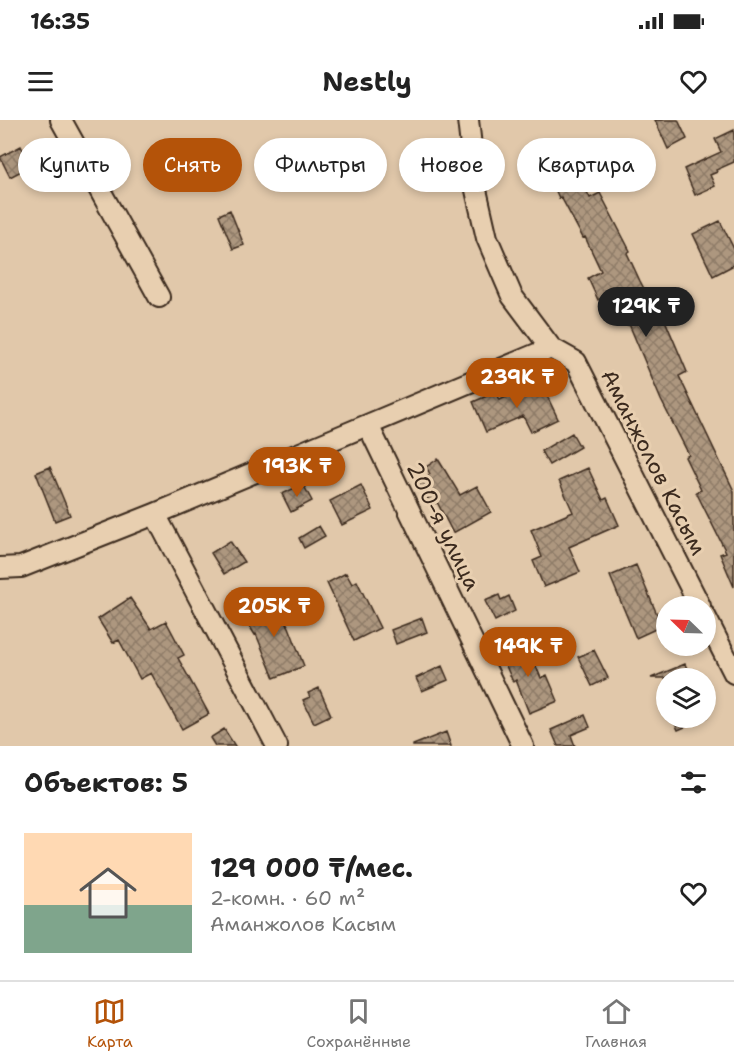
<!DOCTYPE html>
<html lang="ru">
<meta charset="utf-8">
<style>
body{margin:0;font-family:"Shantell Sans",sans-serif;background:#f6f6f6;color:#222;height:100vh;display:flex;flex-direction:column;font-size:22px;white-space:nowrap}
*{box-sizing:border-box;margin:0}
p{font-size:20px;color:#767676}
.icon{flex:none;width:33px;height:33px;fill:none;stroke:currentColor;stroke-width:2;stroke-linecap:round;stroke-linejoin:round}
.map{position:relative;height:626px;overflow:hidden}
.sheet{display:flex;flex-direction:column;background:#fff;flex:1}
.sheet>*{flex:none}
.hud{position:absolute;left:18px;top:18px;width:699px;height:54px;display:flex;gap:12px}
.needle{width:39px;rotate:293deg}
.fabs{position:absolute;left:656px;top:476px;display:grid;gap:12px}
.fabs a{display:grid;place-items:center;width:60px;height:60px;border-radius:50%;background:#fff;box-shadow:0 3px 9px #0003;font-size:30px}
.price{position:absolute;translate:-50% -51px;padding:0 14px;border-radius:21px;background:#b45309;color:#fff;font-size:20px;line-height:39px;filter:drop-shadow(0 2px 3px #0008)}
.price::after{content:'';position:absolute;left:50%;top:36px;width:18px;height:14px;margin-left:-9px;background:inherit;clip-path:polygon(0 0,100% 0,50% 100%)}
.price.on{background:#222;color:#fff}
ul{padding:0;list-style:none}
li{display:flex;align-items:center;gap:18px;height:150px;padding:0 24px}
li+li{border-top:2px solid #e0e0e0}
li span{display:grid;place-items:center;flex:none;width:168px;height:120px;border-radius:0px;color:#555}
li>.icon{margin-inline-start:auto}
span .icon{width:72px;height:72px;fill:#fffc;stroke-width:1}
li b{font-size:26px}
h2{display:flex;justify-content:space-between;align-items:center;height:72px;padding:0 24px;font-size:26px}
.tag{padding:0 21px;border-radius:27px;background:#fff;box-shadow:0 3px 9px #0003;font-size:21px;line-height:54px}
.tag.on{background:#b45309;color:#fff}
.status{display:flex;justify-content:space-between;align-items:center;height:42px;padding:0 30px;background:#fff;direction:ltr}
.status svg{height:16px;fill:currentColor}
header{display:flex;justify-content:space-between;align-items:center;height:78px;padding:0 24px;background:#fff;font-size:27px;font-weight:700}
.dock{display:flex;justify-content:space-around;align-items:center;height:84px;border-top:2px solid #e0e0e0;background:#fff;font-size:16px;color:#767676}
.dock a{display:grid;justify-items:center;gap:3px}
.dock .on{color:#b45309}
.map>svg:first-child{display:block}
.building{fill:url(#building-cross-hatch);stroke:#3b2a1e;stroke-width:1.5}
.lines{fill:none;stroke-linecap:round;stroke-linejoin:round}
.minor-casing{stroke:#3b2a1e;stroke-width:24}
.minor{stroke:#e8cfb0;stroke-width:20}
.labels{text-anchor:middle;stroke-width:6;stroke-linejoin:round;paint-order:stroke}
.street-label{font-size:22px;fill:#3b2a1e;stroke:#e8cfb0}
</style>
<div class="status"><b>16:35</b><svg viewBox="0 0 49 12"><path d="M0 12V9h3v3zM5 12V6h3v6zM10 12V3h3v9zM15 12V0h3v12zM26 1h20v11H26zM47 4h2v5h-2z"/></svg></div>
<header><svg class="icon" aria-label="menu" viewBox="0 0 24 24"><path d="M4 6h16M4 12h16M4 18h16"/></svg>Nestly<svg class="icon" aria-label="heart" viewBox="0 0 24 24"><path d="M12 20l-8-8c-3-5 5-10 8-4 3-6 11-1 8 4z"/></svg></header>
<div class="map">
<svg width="734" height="626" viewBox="0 0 734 626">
<defs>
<pattern id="building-cross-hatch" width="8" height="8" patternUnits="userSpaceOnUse" patternTransform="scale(1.5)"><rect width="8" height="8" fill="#ad977f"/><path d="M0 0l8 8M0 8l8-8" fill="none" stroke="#8e7b67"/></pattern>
</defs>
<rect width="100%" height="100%" fill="#e1c8aa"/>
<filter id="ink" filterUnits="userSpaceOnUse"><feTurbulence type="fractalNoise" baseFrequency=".0167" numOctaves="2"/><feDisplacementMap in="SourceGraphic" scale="12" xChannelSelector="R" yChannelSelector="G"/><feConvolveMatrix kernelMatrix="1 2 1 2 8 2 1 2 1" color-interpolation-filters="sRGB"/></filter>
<g filter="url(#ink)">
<path class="building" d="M655,0H678L687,19L668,29Z
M734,10V42L716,50L717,52L710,55L715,66L695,75L684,49L721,32L715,19Z
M562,20L590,78L600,73L630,131L627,133L640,161L660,199L664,198L687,252L679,256L734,371V467L720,434L726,432L696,372L701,370L685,337L689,335L661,280L629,204L627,205L611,173L598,180L588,158L601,151L585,117L583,118L561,77L559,78L548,53L545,54L535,33Z
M21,26L31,46L10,57L0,37Z
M230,90L244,125L233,129L219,95Z
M720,101L734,129V145L713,156L693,114Z
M540,261L558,299L531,312L523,296L486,312L473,282L496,272L500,280Z
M572,313L580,327L549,345L541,331Z
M438,339L460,375L477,366L491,392L453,413L437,382L432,385L417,362L430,354L426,347Z
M50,347L70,395L55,401L36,353Z
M588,348L603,380L607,378L619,405L569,427L580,452L544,467L533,441L542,437L531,410L573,392L559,361Z
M303,364L312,381L291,392L282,374Z
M361,365L373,390L342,405L330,381Z
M319,406L325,416L304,428L299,418Z
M230,421L244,442L224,454L211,433Z
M636,445L662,506L636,518L610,456Z
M346,453L352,464L357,461L380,508L354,521L327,463Z
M499,475L501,480L509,476L515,491L495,501L485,481Z
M271,477L289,507L304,546L274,558L256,514L255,515L242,494Z
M130,478L151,509L166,501L184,535L178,538L209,594L182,609L151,553L140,559L119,520L113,523L98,499Z
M422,498L427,512L396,524L391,510Z
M515,523L518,529L527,525L541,558L547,555L558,581L529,593L516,560L513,562L499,530Z
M594,530L608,558L592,566L578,537Z
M685,544L691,558H651Z
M442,546L448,560L422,571L416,558Z
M319,568L331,595L314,603L303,580L310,577L308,573Z
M585,595L590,607L571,615L575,626H558L551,610Z
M672,597H708L678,610Z
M224,609L235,626H215L210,618Z
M446,612L451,626H413V625Z"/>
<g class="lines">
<g class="minor-casing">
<path id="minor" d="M61,0L159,177
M468,0L476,70L487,118L512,176L551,228L576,242L700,486
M368,305L523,626
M155,394L277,626
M0,448L21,447L155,394L551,228
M705,496L734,553"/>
</g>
<use href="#minor" class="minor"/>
</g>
</g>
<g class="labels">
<g class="street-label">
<text transform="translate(654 342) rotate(63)" y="8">Аманжолов Касым</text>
<text transform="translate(444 406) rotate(64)" y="8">200-я улица</text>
</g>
</g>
</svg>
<div class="fabs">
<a><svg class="needle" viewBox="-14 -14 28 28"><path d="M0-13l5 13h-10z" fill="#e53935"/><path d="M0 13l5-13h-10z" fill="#767676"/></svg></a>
<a><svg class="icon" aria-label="layers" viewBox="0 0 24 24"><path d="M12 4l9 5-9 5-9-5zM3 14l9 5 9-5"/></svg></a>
</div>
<b class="price on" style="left:646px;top:218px">129K ₸</b>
<b class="price" style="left:517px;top:289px">239K ₸</b>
<b class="price" style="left:297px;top:378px">193K ₸</b>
<b class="price" style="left:274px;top:518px">205K ₸</b>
<b class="price" style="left:528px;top:558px">149K ₸</b>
<div class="hud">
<a class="tag">Купить</a>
<a class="tag on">Снять</a>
<a class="tag">Фильтры</a>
<a class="tag">Новое</a>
<a class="tag">Квартира</a>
</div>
</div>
<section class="sheet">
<h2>Объектов: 5<svg class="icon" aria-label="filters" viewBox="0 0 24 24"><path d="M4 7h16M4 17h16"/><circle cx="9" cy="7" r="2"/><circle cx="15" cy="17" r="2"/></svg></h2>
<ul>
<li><span style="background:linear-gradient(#ffd9b3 60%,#7fa58c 0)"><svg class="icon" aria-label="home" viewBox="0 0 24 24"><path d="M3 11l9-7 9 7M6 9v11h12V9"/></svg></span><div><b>129 000 ₸/мес.</b><p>2-комн. · 60 m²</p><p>Аманжолов Касым</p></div><svg class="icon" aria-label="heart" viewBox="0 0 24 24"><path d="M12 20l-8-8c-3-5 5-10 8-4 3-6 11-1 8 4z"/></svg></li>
</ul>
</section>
<nav class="dock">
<a class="on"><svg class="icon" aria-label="map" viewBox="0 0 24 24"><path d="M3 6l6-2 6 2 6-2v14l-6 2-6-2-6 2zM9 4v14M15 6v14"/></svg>Карта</a>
<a><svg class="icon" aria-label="saved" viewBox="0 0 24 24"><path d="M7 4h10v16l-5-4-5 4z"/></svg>Сохранённые</a>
<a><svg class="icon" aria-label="home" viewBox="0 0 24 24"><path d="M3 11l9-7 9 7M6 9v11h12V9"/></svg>Главная</a>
</nav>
